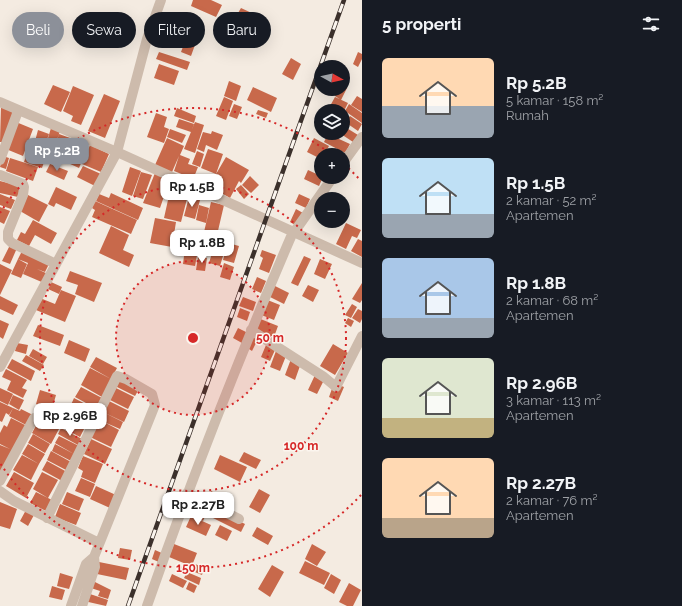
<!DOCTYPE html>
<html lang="id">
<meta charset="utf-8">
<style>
body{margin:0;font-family:Raleway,sans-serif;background:#242831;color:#f1f3f6;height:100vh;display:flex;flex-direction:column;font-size:15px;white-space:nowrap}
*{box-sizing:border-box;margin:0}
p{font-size:13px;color:#9ea1a6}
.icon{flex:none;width:22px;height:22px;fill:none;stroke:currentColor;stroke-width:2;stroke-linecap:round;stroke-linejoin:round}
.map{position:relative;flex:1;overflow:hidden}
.drawer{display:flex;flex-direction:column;background:#171b24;width:320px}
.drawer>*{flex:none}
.top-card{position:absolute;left:12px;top:12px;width:290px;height:36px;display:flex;gap:8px}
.needle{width:26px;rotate:98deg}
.fabs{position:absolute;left:314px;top:60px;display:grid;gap:8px}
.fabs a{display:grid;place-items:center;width:36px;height:36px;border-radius:50%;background:#171b24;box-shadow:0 4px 16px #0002;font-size:20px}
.price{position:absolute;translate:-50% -34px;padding:0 9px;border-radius:8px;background:#fff;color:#222;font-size:13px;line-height:26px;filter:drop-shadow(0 1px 2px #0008)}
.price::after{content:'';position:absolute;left:50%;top:24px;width:12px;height:9px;margin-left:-6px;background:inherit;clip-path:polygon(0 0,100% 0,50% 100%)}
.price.on{background:#8c9099;color:#fff}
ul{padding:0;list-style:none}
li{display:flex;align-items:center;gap:12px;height:100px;padding:0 20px}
li span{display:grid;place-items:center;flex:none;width:112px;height:80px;border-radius:6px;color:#555}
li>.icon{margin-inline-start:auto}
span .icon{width:48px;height:48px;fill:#fffc;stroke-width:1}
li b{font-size:17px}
h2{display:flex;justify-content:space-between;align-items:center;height:48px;padding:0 20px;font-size:17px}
.tag{padding:0 14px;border-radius:18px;background:#171b24;box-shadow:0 4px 16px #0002;font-size:14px;line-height:36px}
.tag.on{background:#8c9099;color:#fff}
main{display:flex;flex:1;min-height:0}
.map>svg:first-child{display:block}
.building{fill:#c8694b}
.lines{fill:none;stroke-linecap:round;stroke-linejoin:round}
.minor{stroke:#cdbbac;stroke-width:10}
.rail-casing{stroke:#3b302b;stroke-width:4.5}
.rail{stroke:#fbf5ee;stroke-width:3;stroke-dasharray:9;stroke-linecap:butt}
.ring{fill:none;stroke:#d62828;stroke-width:2;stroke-dasharray:2 4}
.centre{fill:#d62828;stroke:#fbf5ee;stroke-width:2}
.ring-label{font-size:12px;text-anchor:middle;font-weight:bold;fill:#d62828;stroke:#fbf5ee;stroke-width:3;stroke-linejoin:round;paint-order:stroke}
</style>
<main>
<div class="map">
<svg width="362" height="606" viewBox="0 0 362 606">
<rect width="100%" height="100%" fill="#f4ebe1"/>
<path class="building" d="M193,0H211L222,5L216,17L191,6Z
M241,8L260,17L254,28L235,18Z
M165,20L188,29L181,48L175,46L178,38L161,32Z
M190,28L200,31L191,56L181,52Z
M159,52L190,62L187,70L156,59Z
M358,52L362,54V59L358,67L353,64Z
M291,58L301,64L293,80L282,74Z
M159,64L179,71L174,85L154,78Z
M229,81L241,86L236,101L224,96Z
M53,85L70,92L61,112L44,104Z
M73,86L94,95L81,125L71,121L73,116L63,111Z
M343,86L347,88L341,100L335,96L338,89H343Z
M253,87L277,98L271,112L247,100Z
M104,94L120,101L105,138L88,131Z
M357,96L362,99V112L351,105Z
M224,97L233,101L226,120L216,116Z
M335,97L348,103L344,111L330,106Z
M234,104L242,107L237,119L229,116Z
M349,104L362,113V123L345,111Z
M1,106L15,113L2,142H0Z
M177,108L196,116L194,123L174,116Z
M258,110L268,113L266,118L256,114Z
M156,113L167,117L164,127L169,129L164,143L147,137Z
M350,116L362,124L358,131L345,122Z
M179,119L194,124L191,132L176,127Z
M16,122L33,129L23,156L6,149Z
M195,122L204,125L195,153L184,149Z
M345,127L358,135L353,142L341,134L343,133Z
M51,128L60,131L51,157L43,155Z
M170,129L186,135L182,143L167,137Z
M38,130L49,134L44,148L34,145Z
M212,131L223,135L217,150L206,145L204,152L197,149L203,132L211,134Z
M59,134L73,139L65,164L51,159Z
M328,134L350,144L345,153L324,142Z
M167,138L184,146L180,155L190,159L188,164L198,167L192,182L183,178L184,175L174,171L179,156L172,172L155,165Z
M314,138L329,146L324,155H321V159L307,152Z
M77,143L88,147L79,168L68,163Z
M30,144L44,149L42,155L46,156L42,168L24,162Z
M90,145L109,154L101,172L82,164Z
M208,149L223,154L216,174L201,168Z
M197,151L204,154L200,167L192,164Z
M3,156L9,158L6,169L0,167Z
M226,157L249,170L241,183L239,181L230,198L209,186Z
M10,158L38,167L33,181L6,171Z
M50,164L68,171L64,180L46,172Z
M83,166L101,174L95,186L77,177Z
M130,167L141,171L132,196L122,192Z
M308,170L323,177L319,186L304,179Z
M141,172L152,175L143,199L133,196Z
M155,173L170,179L160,208L143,203Z
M250,176L259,185L251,193L242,185Z
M0,181L20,186L18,197L0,193Z
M241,185L249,194L244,199L236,189Z
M56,187L77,197L71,210L56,203L54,207L48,204Z
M170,191L188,195L181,222L164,218Z
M111,193L143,208L138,220L96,201L99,194L109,198Z
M0,194L15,200L11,209L0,205Z
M299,194L310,199L306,208L295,203Z
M28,195L48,205L39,222L20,211Z
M189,197L200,200L195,219L184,216Z
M95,201L137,220L131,234L92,217L95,210L92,208Z
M211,202L224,205L217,235L204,232Z
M199,205L209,208L206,223L196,220Z
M0,207L10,211L4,224L0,222Z
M296,209L303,213L297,226L290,222Z
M155,218L176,222L172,247L150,243Z
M33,220L57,233L51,244L35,235L29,246L17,240L21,232L25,234Z
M346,223L361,230L357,238L352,236L346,249L336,244Z
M111,226L129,235L123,250L134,255L129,267L99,253Z
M191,231L207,236L203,250L187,245Z
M358,239L362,241V257L351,251Z
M215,243L226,246L220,266L209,263Z
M228,243L239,246L234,263L223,260Z
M10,245L17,248L10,264L2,261Z
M185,248L198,250L195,266L183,264Z
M262,250L276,255L269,273L259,269L263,258L260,256Z
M22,251L49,264L45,272L37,269L48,274L44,283L23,274L28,263L18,259Z
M304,256L311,259L298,286L291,283Z
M198,257L207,258L205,271L196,270Z
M18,259L27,264L21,278L11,274Z
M320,259L332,264L325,279L314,274Z
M224,263L234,267L230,280L220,277Z
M0,264L12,270L0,295Z
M70,271L102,283L94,302L75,294L78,285L66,281Z
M257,277L266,281L261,293L252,289Z
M51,282L62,287L59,294L48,289Z
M362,283V300L360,303L352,299Z
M273,285L289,293L284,304L268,296Z
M308,285L319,290L313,302L302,296Z
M61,290L76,296L65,322L36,310L40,298L55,304Z
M0,296L18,305L13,315L0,309Z
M243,297L256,302L253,311L239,306Z
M265,299L280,305L274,320L259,314Z
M352,304L357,307L351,318L345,315Z
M240,308L250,312L247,321L237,317Z
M358,309L362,311V319L360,323L352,318Z
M258,318L278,326L274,337L254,330Z
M348,318L354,321L351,327L345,323Z
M0,320L9,324L3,339L0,337Z
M38,325L64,335L60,346L33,336Z
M238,328L248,333L242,343L233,338Z
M252,334L259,337L252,351L246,347Z
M69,340L90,349L85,362L64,353Z
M17,343L28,345L26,354L15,351Z
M333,344L348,353L335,375L320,366Z
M266,345L275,350L270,361L261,357Z
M33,349L47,357L43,364L29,356Z
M276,351L286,356L280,371L270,367Z
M26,355L44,365L40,371L22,361Z
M96,357L117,368L111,379L90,367Z
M12,359L35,371L31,381L7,368Z
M291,359L301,363L295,380L285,375Z
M90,368L111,379L102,397L81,385Z
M6,369L27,380L22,388L27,390L23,398L7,390L11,381L2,377Z
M315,375L324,380L317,394L308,390Z
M119,379L139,389L135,396L115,386Z
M334,383L344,387L338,401L329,397Z
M81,387L102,398L97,409L75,397Z
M114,387L134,397L128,409L108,399Z
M0,388L13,394L8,405L0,401Z
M40,390L56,395L52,409L36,404Z
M13,395L24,400L19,410L9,404Z
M74,398L97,410L92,419L70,407Z
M109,401L129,411L124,422L103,412Z
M0,402L13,408L9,415L6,413L2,422L0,421Z
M13,408L20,411L21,409L33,415L28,426L9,416Z
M71,408L91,419L87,427L66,416Z
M103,412L123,422L120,429L104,422L119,430L111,447L90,437Z
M66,417L85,427L80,437L61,427Z
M11,418L27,426L0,476V445L10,449L0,444V433L4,425L7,427Z
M40,418L59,429L51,444L32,433Z
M61,428L82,439L78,445L58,434Z
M33,434L50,444L45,453L28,443Z
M59,436L79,446L74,454L55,443Z
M91,439L112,449L105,464L84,454Z
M28,444L45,454L39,464L22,454Z
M55,444L74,454L71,461L52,451Z
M51,451L71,462L66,470L47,460Z
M244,452L261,460L256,469L239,461Z
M22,455L39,464L31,480L13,470Z
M220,455L247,467L240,482L214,469Z
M83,456L103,464L95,483L81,477L83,471L78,468Z
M47,461L67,472L62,481L42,470Z
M14,472L34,483L26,498L6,486Z
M42,472L58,480L48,498L33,489Z
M81,478L95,484L90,497L75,491Z
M96,486L116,495L110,508L90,499Z
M259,489L270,495L260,513L249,507Z
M211,491L233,502L228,512L206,501Z
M36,492L54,501L48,512L30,503Z
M67,492L84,499L79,511L62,504Z
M0,502L17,509L10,529L0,526Z
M60,504L81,513L76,525L55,517Z
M194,506L207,512L203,521L190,514Z
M215,509L245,524L241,532L211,517Z
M26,510L34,515L28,526L20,521Z
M191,516L211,525L206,536L186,527Z
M220,525L232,531L227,541L215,535Z
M257,527L273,536L268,545L252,536Z
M174,544L197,553L193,563L204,568L202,575L185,568L186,564L169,557Z
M312,544L326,552L317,566L305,559Z
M120,548L132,550L130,560L118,558Z
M155,550L164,554L161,563L152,559Z
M305,561L330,573L324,585L299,573Z
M99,562L129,568L126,580L97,574Z
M272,565L284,572L270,597L258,589Z
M187,572L201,578L199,585L184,578Z
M60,573L73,577L69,589L57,586Z
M172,574L187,581L183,588L169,581Z
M331,574L341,580L334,594L324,588Z
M93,581L111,590L108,599L98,596L100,591L91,588Z
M189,582L197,586L194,593L186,589Z
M349,583L361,590L353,606H347L339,602Z
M52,586L65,590L62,600L49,597Z
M87,593L108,600L106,606L84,601Z"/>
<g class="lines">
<path class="minor" d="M0,102L117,152L362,263
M0,160L18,111
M343,163L362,137
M0,175L23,184L24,187L23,195L8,232V239L12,243L56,264
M295,231L333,177
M251,330L324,377L336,387L362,336
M0,367L117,152L147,39L161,0
M0,481L34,418
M0,491L14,501L99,543
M187,493L239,519
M47,518L117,376L126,379L152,394L155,405L94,557L95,567L82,606
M71,606L86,564L94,557
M147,606C191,480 240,355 293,232"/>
<g class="rail-casing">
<path id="rail" d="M128,606L344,0"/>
</g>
<use href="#rail" class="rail"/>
</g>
<circle cx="193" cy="338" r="77" fill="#d62828" fill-opacity=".12"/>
<g class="ring">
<circle cx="193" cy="338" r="77"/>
<circle cx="193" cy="338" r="153"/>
<path d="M361 495A230 230 0 0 1 0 463M0 213A230 230 0 0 1 331 154M344 164A230 230 0 0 1 361 181"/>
</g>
<circle cx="193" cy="338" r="6" class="centre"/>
<g class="ring-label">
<text x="270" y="342">50 m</text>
<text x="301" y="450">100 m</text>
<text x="193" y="572">150 m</text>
</g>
</svg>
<div class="fabs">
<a><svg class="needle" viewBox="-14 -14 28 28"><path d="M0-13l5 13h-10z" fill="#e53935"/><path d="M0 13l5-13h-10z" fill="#9ea1a6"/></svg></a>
<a><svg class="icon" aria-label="layers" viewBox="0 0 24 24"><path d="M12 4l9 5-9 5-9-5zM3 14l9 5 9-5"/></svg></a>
<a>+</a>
<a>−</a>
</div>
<b class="price on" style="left:57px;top:172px">Rp 5.2B</b>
<b class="price" style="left:192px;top:208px">Rp 1.5B</b>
<b class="price" style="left:202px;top:264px">Rp 1.8B</b>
<b class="price" style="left:70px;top:437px">Rp 2.96B</b>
<b class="price" style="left:198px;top:526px">Rp 2.27B</b>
<div class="top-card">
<a class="tag on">Beli</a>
<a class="tag">Sewa</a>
<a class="tag">Filter</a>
<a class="tag">Baru</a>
</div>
</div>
<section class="drawer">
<h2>5 properti<svg class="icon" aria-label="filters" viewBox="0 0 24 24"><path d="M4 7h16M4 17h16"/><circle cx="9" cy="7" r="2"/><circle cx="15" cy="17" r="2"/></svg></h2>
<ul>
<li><span style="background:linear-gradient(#ffd9b3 60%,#9aa5b1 0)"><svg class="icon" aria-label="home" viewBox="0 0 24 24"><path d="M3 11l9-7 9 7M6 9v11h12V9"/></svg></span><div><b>Rp 5.2B</b><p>5 kamar · 158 m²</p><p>Rumah</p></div></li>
<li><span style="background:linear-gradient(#bfe0f5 70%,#9aa5b1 0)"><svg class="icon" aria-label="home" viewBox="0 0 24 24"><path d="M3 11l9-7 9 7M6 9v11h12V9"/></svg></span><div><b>Rp 1.5B</b><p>2 kamar · 52 m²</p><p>Apartemen</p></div></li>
<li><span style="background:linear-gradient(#a9c7e8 75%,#9aa5b1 0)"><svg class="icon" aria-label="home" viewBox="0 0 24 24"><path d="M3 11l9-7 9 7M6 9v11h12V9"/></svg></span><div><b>Rp 1.8B</b><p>2 kamar · 68 m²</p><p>Apartemen</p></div></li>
<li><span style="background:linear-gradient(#dfe7d0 75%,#c2b280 0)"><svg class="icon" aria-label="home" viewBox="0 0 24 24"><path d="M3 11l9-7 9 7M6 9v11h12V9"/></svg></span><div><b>Rp 2.96B</b><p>3 kamar · 113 m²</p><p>Apartemen</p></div></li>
<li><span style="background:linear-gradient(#ffd9b3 75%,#b9a48a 0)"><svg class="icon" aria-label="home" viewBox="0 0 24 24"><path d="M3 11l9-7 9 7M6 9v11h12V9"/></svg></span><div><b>Rp 2.27B</b><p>2 kamar · 76 m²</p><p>Apartemen</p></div></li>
</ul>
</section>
</main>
